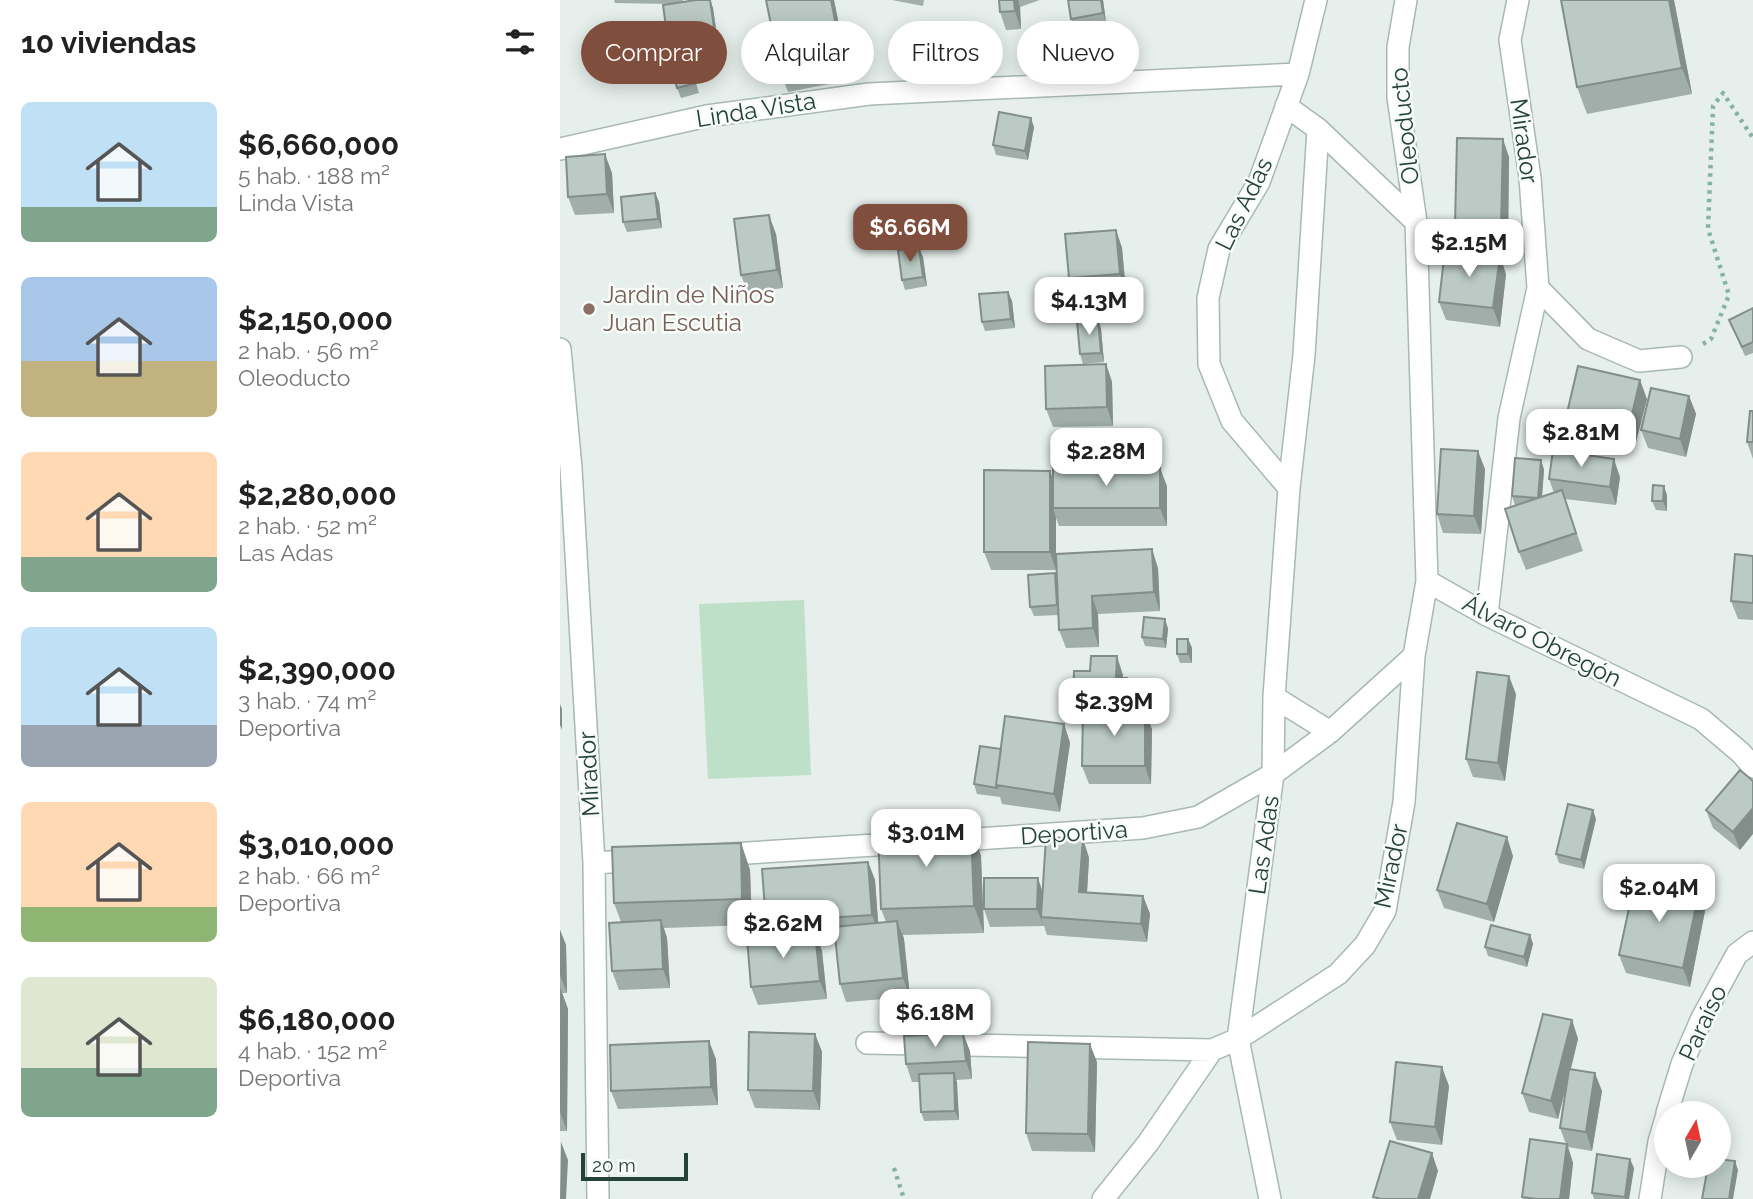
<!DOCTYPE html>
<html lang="es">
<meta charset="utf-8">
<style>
body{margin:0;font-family:Raleway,sans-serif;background:#f2f2f2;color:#222;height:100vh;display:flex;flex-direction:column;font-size:26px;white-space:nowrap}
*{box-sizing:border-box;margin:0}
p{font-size:23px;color:#767676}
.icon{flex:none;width:38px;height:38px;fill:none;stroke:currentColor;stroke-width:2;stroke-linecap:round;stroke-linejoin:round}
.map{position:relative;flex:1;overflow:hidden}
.drawer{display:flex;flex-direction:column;background:#fff;width:560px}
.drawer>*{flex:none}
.banner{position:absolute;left:21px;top:21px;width:665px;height:63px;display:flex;gap:14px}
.needle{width:46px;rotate:9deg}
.tools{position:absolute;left:1094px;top:1101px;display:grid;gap:14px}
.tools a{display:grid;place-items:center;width:77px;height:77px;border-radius:50%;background:#fff;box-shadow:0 4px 18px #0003;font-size:35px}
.scale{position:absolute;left:21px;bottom:18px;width:107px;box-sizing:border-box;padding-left:7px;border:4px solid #24423a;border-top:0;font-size:19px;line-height:24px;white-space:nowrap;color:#24423a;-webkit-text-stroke:5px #f7fbf9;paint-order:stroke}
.price{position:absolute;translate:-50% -60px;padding:0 16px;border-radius:14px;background:#fff;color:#222;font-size:23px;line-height:46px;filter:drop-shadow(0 2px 4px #0008)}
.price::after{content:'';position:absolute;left:50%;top:42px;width:21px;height:16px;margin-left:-10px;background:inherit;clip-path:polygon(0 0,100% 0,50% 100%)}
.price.current{background:#804e3d;color:#fff}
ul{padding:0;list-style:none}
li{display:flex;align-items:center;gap:21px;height:175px;padding:0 21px}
li span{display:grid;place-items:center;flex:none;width:196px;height:140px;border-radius:10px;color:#555}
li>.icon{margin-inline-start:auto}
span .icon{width:84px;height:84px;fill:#fffc;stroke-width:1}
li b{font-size:30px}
h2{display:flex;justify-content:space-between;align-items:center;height:84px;padding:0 21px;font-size:30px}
.pill{padding:0 24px;border-radius:32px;background:#fff;box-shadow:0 4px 18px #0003;font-size:24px;line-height:63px}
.pill.current{background:#804e3d;color:#fff}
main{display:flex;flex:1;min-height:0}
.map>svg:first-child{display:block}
.green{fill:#bfe0c8}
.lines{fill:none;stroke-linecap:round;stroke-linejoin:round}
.minor-casing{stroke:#a8b8b2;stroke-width:24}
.path{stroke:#86b3a5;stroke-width:4.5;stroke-dasharray:3.5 5;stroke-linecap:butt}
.minor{stroke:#fff;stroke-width:21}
.wall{fill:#a1aea9}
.shaded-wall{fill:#838d89}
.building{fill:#bbcac4;stroke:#838d89;stroke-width:2}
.education-dot{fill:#8d6e63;stroke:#f7fbf9;stroke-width:2.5}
.labels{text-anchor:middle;stroke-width:5;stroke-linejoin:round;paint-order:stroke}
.street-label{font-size:24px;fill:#24423a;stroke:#f7fbf9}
.education-label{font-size:24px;fill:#785e54;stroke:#f7fbf9;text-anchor:start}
</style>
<main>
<section class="drawer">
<h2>10 viviendas<svg class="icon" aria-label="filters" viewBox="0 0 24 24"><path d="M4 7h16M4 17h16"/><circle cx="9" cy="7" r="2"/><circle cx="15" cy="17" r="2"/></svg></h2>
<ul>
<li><span style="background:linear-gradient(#bfe0f5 75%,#7fa58c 0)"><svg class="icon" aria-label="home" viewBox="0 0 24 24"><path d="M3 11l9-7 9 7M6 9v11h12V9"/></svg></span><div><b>$6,660,000</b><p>5 hab. · 188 m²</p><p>Linda Vista</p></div></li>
<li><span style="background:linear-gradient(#a9c7e8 60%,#c2b280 0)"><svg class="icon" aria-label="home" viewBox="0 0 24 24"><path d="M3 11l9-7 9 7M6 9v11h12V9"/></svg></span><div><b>$2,150,000</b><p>2 hab. · 56 m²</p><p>Oleoducto</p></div></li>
<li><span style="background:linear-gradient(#ffd9b3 75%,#7fa58c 0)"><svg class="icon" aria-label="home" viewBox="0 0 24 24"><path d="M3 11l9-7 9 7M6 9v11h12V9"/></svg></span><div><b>$2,280,000</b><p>2 hab. · 52 m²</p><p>Las Adas</p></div></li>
<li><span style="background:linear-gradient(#bfe0f5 70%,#9aa5b1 0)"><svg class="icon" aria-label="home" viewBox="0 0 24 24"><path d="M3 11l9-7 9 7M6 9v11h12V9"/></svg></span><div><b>$2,390,000</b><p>3 hab. · 74 m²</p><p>Deportiva</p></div></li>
<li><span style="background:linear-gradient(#ffd9b3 75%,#8fb573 0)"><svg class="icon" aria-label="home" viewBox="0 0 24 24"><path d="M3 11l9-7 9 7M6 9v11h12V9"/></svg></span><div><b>$3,010,000</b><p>2 hab. · 66 m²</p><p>Deportiva</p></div></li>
<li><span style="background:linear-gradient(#dfe7d0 65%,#7fa58c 0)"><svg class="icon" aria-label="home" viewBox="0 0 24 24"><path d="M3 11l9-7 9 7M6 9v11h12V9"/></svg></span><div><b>$6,180,000</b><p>4 hab. · 152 m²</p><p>Deportiva</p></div></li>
</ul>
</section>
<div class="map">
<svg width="1193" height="1199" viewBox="0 0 1193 1199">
<rect width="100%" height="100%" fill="#e6efeb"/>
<path class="green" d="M244,600L251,775L148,779L139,604Z"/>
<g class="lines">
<g class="minor-casing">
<path id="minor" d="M758,129L856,222
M0,149L147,116L309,94L738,74L756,0
M978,288L1028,339L1079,361L1121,357
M0,349L11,468L34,863L38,1199
M729,488L672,421L649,364L648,298L659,249L699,182L738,74
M867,581L927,615L1141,719L1181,753L1193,767
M927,615L949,418L978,288L970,178L950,40L958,0
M714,697L770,732
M386,841L583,828L638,817L713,774L770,732L854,656
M155,855L347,843
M34,863L81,860
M307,1043L652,1050
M1107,1113L1122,1064L1142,1018L1177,954L1193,942
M543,1199L588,1143L652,1050L678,1039L778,974L805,945L825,911L844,802L854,656L867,581L856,222L838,97V47L846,0
M710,1199L678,1039L713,774L714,697L729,488L744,355L758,129L726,106
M1090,1199L1099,1142L1106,1118"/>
</g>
<path class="path" d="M1143,344L1151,339L1169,295L1148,229L1153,106L1163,93L1193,138
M334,1168L344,1199"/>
<use href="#minor" class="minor"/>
</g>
<path class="wall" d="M54,0H123V2L150,0L153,8L157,36L111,43L107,34L108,4L55,3Z
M206,0H274L290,80L228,92L221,74Z
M332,0H364L363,6Z
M439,0H480L460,7L461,29L446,30L440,12Z
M508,0H543L546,22L515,28L511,19Z
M1001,0H1114L1132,94L1027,114L1017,87Z
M131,67L139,93L121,98L117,88Z
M474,127L468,160L436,155L433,145Z
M949,157L948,244L902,243L895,225Z
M52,173L54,213L15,215L8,197Z
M95,193L99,202L102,228L67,232L63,222Z
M556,230L562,248L566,292L516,297L509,278Z
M216,234L223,288L188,293L181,275Z
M363,257L367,286L345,290L342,280Z
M946,274L940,327L886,320L879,302Z
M448,292L452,301L455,328L425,331L422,322Z
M1193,308V353L1185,356L1169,320Z
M538,320L541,329L544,362L523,364L520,354Z
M546,364L552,382L553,426L493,427L486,409Z
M1129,396L1136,414L1126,457L1088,448L1081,430Z
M1087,399L1075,446L1014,431L1007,413Z
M1193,411V459L1187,442Z
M981,460L984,470L982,497L994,493L989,479L1060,477L1056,505L1005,499L1023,551L966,570L959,552L955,505L952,496Z
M925,469L921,534L883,533L877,514Z
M490,471L493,478L607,486V526H499L496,518V554L598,568L600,611L538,614L539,647L506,648L499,630V615L474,616L470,607L497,578L496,570H431L424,552Z
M1107,495V511L1096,510L1092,501Z
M1193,556V620L1178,619L1171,601Z
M605,619L608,629L606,648L585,646L582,637Z
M628,639L632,648V663H620L617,654Z
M563,675V678H567L573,697V711L592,729L591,784H529L522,766L523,722H520L513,704Z
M956,694L945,781L913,777L906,759Z
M504,724L510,743L500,812L442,804L440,797L417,794L414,784L441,749Z
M1180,770V850L1153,828L1146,810Z
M1036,819L1024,869L999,863L996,854Z
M411,829L421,856L424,933L343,935L344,939L350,997L286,1002L280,984L275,936L257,937L262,951L267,999L198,1005L191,987L212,936L206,922L308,862L315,880L318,923L326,922L321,909Z
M523,839L529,858L527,892L583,896L590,914L587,942L487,935L484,926L430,927L424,909L482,891Z
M181,843L190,870L192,925L104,928L107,938L110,988L59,990L52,971L61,922L54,903Z
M953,856L934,922L884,908L877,890Z
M1145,911L1130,987L1066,973L1059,955Z
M0,930L6,945L7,993H2L8,1009L7,1131H0Z
M970,935L973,944L967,967L928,956L925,947Z
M1012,1020L1018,1039L1011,1069L1042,1091L1032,1151L1008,1147L1013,1163L1009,1199H963L962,1197L1006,1144L1000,1128L1007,1081L998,1119L969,1112L962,1093Z
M255,1034L262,1052L260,1110L195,1108L188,1090Z
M410,1051L412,1079L396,1080L399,1120L364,1121L361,1112L359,1082H352L346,1064Z
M156,1059L158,1105L58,1109L51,1091Z
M537,1062L535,1152L472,1151L466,1133Z
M889,1086L882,1145L837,1140L830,1122Z
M1074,1168L1069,1199H1034L1032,1193Z"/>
<path class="shaded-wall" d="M150,0L153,8L157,36L154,27Z
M271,0H274L290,80L283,61Z
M454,0H458L460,7L461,29L455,11Z
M541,0H543L546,22L543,13Z
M1109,0H1114L1132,94L1122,68Z
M471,118L474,127L468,160L465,151Z
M943,139L949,157L948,244L941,226Z
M45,154L52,173L54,213L47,194Z
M95,193L99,202L102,228L98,219Z
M209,215L216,234L223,288L217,270Z
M556,230L562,248L566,292L560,274Z
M359,248L363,257L367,286L363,277Z
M940,256L946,274L940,327L933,308Z
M448,292L452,301L455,328L451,319Z
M538,320L541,329L544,362L541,353Z
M546,364L552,382L553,426L547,407Z
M1080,380L1087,399L1075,446L1069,427Z
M1129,396L1136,414L1126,457L1120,439Z
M918,451L925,469L921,534L914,516Z
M1054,459L1060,477L1056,505L1050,487Z
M981,460L984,470L981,508L978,498Z
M600,468L607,486V526L600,508Z
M490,471L496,489L493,508L496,518V570L490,552Z
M1104,486L1107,495V511L1103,501Z
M592,549L598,568L600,611L594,592Z
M532,596L538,614L539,647L533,628Z
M605,619L608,629L606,648L603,639Z
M628,639L632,648V663L628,654Z
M557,656L563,675V696L556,678Z
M949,676L956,694L945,781L938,763Z
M567,678L573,697V724L566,705Z
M0,704L2,709V730L0,725Z
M585,711L592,729L591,784L585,766Z
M504,724L510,743L500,812L494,794Z
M1193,808V834L1180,850L1173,832Z
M1033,810L1036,819L1024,869L1021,860Z
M411,829L421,856L424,933L414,906Z
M947,837L953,856L934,922L927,904Z
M523,839L529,858L526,910L519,892Z
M181,843L190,870L192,925L182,899Z
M308,862L315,880L319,933L312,915Z
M478,878L484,896L481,917L484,927L477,909Z
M1139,892L1145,911L1130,987L1123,968Z
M583,896L590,914L587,942L581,924Z
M101,920L107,938L110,988L103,969Z
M337,921L344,939L350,997L343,978Z
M0,930L6,945L7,993L0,975Z
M255,933L262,951L267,999L260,981Z
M970,935L973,944L967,967L964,957Z
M0,987L8,1009L7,1131L0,1112Z
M1012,1020L1018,1039L998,1119L991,1101Z
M403,1033L410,1051L412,1079L406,1061Z
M255,1034L262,1052L260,1110L253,1091Z
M149,1041L156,1059L158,1105L151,1087Z
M530,1044L537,1062L535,1152L528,1134Z
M882,1067L889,1086L882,1145L875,1127Z
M394,1073L397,1082L399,1120L395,1111Z
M1035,1073L1042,1091L1032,1151L1026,1132Z
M1,1142L8,1160L6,1199H0Z
M1007,1144L1013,1163L1009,1199H1000Z
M872,1153L878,1171L870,1199H858Z
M1070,1159L1074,1168L1069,1199H1065Z
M1175,1161L1178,1170L1173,1199H1169Z"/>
<path class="building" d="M136,0H150L154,27L107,34L103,5Z
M206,0H271L283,61L221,74Z
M439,0H454L455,11L440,12Z
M508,0H541L543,13L511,19Z
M1001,0H1109L1122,68L1017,87Z
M131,67L136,83L117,88L113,72Z
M439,112L471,118L465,151L433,145Z
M897,138L943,139L941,226L895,225Z
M45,154L47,194L8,197L6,157Z
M95,193L98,219L63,222L61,197Z
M209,215L217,270L181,275L174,219Z
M556,230L560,274L509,278L505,234Z
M359,248L363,277L342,280L338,250Z
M885,249L940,256L933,308L879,302Z
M448,292L451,319L422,322L419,294Z
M1193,308V342L1182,347L1169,320Z
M538,320L541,353L520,354L517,321Z
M546,364L547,407L486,409L485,366Z
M1018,366L1080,380L1069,427L1007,413Z
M1091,388L1129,396L1120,439L1081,430Z
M1190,411H1193V442H1187Z
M881,449L918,451L914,516L877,514Z
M993,450L1054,459L1050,487L989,479Z
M955,458L981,460L978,498L952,496Z
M493,467L600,468V508H493Z
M424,470L490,471V552H424Z
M1093,485L1104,486L1103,501H1092Z
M1002,490L1016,533L959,552L945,509Z
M592,549L594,592L532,596L533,628L499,630L496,554Z
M1175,554L1193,556V603L1171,601Z
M495,573L497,605L470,607L468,575Z
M584,617L605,619L603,639L582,637Z
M617,639H628V654H617Z
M531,656H557L556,678H567L566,705L513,704L514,671H530Z
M917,672L949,676L938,763L906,759Z
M523,710L585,711V766H522Z
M445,716L504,724L494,794L436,785Z
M420,746L441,749L436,785L437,788L414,784Z
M1180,770L1193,781V808L1173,832L1146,810Z
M1008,804L1033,810L1021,860L996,854Z
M897,823L947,837L927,904L877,890Z
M411,829L414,906L321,909L318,832Z
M486,837L523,839L519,892L583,896L581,924L481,917Z
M181,843L182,899L54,903L52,847Z
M308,862L312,915L206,922L202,869Z
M424,878H478L477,909H424Z
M1075,880L1139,892L1123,968L1059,955Z
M101,920L103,969L52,971L49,923Z
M337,921L343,978L280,984L274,927Z
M931,925L970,935L964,957L925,947Z
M255,933L260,981L191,987L187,938Z
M983,1014L1012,1020L991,1101L962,1093Z
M189,1032L255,1034L253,1091L188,1090Z
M403,1033L406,1061L346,1064L344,1036Z
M149,1041L151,1087L51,1091L50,1045Z
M468,1042L530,1044L528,1134L466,1133Z
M836,1062L882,1067L875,1127L830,1122Z
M1009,1069L1035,1073L1026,1132L1000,1128Z
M394,1073L395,1111L361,1112L359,1074Z
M970,1139L1007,1144L1000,1199H977L962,1197Z
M830,1141L872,1153L858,1199H821L813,1197Z
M1037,1154L1070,1159L1065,1197L1032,1193Z
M1158,1159L1175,1161L1169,1199H1142L1148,1166H1158Z"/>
<circle class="education-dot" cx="29" cy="309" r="7"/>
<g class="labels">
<g class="street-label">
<text transform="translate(196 110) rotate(-9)" y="8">Linda Vista</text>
<text transform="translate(845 126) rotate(-96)" y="8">Oleoducto</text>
<text transform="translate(964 141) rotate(82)" y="8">Mirador</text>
<text transform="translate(684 204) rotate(-64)" y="8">Las Adas</text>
<text transform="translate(982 641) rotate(27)" y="8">Álvaro Obregón</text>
<text transform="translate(29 774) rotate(-93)" y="8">Mirador</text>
<text transform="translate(514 833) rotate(-4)" y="8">Deportiva</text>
<text transform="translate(704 845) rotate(-82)" y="8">Las Adas</text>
<text transform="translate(831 866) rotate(-78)" y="8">Mirador</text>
<text transform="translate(1143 1023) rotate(-65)" y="8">Paraíso</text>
</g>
<g class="education-label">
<text x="43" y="303">Jardin de Niños<tspan x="43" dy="28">Juan Escutia</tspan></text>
</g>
</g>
</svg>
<div class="tools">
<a><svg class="needle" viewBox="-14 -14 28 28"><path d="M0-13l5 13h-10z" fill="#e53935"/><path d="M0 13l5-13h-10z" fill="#767676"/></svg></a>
</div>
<div class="scale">20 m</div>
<b class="price current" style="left:350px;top:264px">$6.66M</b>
<b class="price" style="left:909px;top:279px">$2.15M</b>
<b class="price" style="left:529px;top:337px">$4.13M</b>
<b class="price" style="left:1021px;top:469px">$2.81M</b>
<b class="price" style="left:546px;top:488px">$2.28M</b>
<b class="price" style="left:554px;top:738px">$2.39M</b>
<b class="price" style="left:366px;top:869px">$3.01M</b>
<b class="price" style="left:1099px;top:924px">$2.04M</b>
<b class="price" style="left:223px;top:960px">$2.62M</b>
<b class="price" style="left:375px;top:1049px">$6.18M</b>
<div class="banner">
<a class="pill current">Comprar</a>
<a class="pill">Alquilar</a>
<a class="pill">Filtros</a>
<a class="pill">Nuevo</a>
</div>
</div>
</main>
